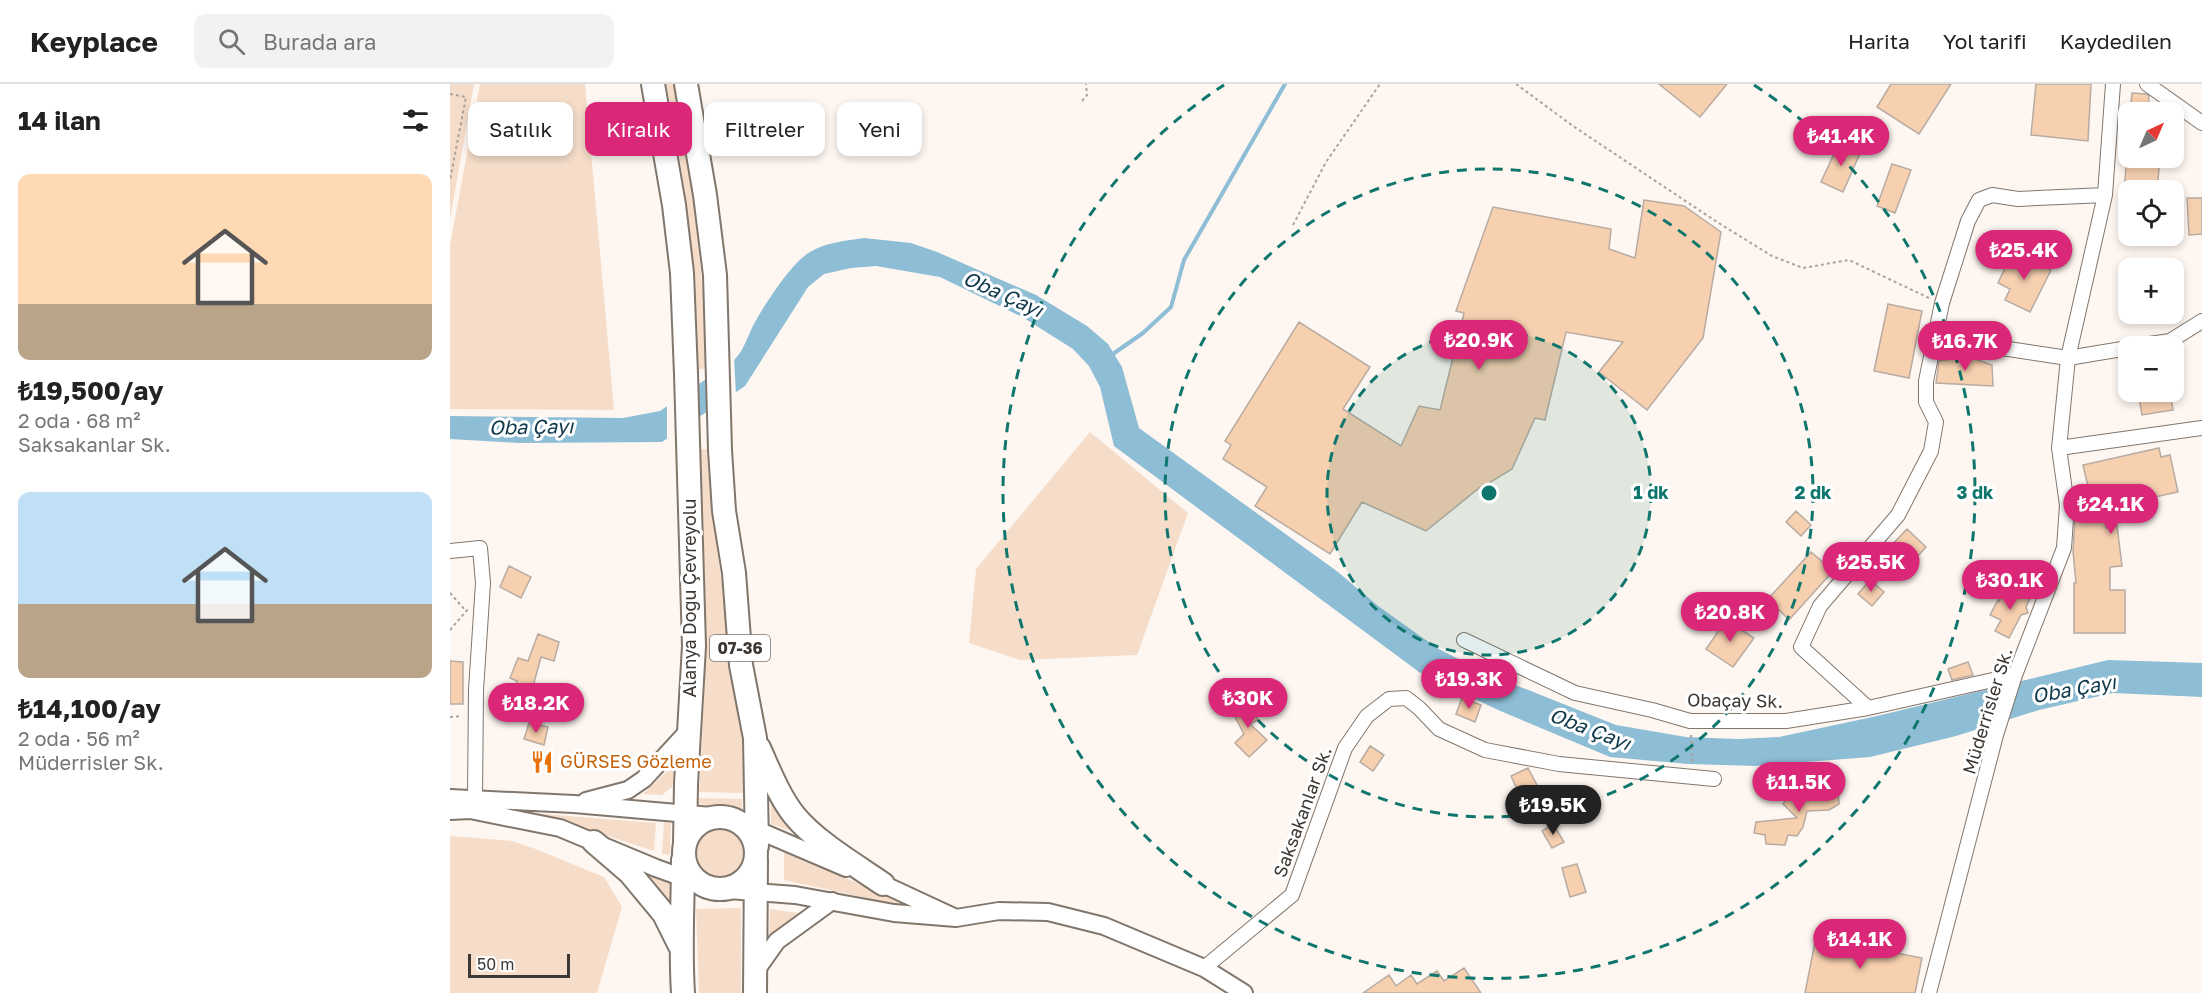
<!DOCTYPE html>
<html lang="tr">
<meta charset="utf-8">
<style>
body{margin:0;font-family:"Golos Text",sans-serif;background:#f2f2f2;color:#222;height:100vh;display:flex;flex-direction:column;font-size:22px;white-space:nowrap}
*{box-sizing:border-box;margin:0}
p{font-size:20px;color:#767676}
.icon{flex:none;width:33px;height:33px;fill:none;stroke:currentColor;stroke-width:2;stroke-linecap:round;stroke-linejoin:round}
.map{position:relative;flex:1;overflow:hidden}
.side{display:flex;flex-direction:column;background:#fff;width:450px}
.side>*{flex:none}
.top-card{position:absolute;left:18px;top:18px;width:570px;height:54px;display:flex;gap:12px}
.needle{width:39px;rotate:44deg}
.fabs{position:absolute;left:1668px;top:18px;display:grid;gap:12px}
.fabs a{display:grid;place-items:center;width:66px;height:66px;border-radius:12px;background:#fff;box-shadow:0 3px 9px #0003;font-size:30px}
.scale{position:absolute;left:18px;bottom:15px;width:102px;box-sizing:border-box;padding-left:6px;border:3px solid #3d3834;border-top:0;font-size:16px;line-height:21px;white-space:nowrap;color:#3d3834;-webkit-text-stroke:4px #fff;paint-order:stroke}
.price{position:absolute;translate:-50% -51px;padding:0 14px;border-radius:21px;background:#db2777;color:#fff;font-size:20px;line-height:39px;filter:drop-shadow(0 2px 3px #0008)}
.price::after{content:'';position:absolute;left:50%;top:36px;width:18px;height:14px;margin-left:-9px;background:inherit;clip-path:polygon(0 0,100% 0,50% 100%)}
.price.active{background:#222;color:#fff}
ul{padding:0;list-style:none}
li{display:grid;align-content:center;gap:12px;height:318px;padding:0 18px}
li span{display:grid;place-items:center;height:186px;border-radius:12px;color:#555}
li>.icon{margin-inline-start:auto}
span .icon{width:108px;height:108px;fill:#fffc;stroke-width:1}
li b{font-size:26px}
h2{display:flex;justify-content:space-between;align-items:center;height:72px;padding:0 18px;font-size:26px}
.chip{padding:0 21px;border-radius:12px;background:#fff;box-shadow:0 3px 9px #0003;font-size:21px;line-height:54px}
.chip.active{background:#db2777;color:#fff}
header{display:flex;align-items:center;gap:36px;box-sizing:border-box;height:84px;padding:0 30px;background:#fff;border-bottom:2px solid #e0e0e0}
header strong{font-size:28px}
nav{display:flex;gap:33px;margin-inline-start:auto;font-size:21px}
.search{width:420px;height:54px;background:#f2f2f2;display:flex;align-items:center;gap:15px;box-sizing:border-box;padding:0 21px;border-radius:12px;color:#767676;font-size:22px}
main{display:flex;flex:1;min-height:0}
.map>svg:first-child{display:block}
.green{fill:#f5ddc9}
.water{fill:#8ebdd6}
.pier{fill:#fef6f0}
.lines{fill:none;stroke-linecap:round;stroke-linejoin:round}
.stream{stroke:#8ebdd6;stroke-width:4}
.building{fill:#f7d0b0;stroke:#b7aba2;stroke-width:1.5}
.minor-casing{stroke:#81766c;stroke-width:16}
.tertiary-casing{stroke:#81766c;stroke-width:20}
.trunk-casing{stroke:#81766c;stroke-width:26}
.path{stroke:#aaa39e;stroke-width:2;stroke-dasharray:3 3;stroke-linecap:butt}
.minor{stroke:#fff;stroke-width:14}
.tertiary{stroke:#fff;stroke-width:16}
.trunk{stroke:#fff;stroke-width:22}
.ring{fill:none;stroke:#0f766e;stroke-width:3;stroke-dasharray:10 8}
.labels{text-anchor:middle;stroke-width:6;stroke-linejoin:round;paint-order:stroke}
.shield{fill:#fff;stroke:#777471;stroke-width:1.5}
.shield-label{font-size:16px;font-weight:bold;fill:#3d3834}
.street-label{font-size:18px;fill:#3d3834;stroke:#fff}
.food-label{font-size:18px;fill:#c56008;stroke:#fff;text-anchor:start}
.water-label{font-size:20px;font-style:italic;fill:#10394b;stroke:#fff}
.centre{fill:#0f766e;stroke:#fff;stroke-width:3}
.ring-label{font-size:18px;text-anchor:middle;font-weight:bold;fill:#0f766e;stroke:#fff;stroke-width:6;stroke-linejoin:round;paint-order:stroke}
</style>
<header>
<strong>Keyplace</strong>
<div class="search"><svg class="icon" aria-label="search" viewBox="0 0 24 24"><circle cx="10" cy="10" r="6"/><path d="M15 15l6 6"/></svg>Burada ara</div>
<nav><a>Harita</a><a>Yol tarifi</a><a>Kaydedilen</a></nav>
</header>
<main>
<section class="side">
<h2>14 ilan<svg class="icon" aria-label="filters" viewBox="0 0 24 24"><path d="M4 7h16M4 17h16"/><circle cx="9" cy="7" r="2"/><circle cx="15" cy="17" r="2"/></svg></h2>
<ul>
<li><span style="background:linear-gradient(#ffd9b3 70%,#b9a48a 0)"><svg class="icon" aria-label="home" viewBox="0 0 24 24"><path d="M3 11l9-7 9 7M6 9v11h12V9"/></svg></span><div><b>₺19,500/ay</b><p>2 oda · 68 m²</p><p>Saksakanlar Sk.</p></div></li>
<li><span style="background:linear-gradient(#bfe0f5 60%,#b9a48a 0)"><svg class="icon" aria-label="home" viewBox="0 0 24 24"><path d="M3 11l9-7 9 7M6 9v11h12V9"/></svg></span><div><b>₺14,100/ay</b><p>2 oda · 56 m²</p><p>Müderrisler Sk.</p></div></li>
</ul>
</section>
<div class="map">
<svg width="1752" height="909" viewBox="0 0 1752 909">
<rect width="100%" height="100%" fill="#fef6f0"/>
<path class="green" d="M0,0H24L0,135Z
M30,0H135L164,326L0,325V161Z
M216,0H224C243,93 252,180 257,274L256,284L247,286C246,187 236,96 216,0Z
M640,348L738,429L687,571L570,576L519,559L526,485Z
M247,365H257C261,456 282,545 290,636C293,660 293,685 294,709L249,708C254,630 257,553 254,475C253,438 247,402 247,365Z
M226,679L222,703L212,711L193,710Z
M321,713L353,751L321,740Z
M249,714L292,715V725L248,720Z
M69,728L206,739L204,767L133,744Z
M214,738L221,739L220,771L212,770Z
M246 770a25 25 0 1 1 50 0a25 25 0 1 1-50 0Z
M0,752L62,757L83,764L154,793L172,823L147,909H0Z
M334,767L467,825L334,796Z
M190,786L220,797V826Z
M291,824V909H249L246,825Z
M320,825L348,829L319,856Z"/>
<path class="water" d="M414,154L461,159L487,168L586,211L637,242L658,260L672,283L689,344L888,488L928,522L987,564L1038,590L1166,641L1236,653L1288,655L1329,653L1427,632L1658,576L1752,579V613L1663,609L1589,626L1506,652L1420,673L1305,682L1238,680L1160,673L1048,626L969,588L664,362L650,303L639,282L623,265L574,234L490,193L426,182L401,184L374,190L358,203L295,302L212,358L69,359L0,355V332L173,334L210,327L285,275C295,265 298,250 305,238C316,219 341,179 360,168C376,158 396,157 414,154Z"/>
<path class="pier" d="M284,272L286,312L257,332L256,292Z
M247,298V338L217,358V319Z"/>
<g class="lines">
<path class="stream" d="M660,272L693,249L721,223L734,176L835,0"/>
</g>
<path class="building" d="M1209,0H1277L1250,33Z
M1441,0H1501L1469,50L1427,23Z
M1586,0H1641L1638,57L1581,51Z
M1682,9L1696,10L1699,12L1698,28H1680Z
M1390,57L1411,67L1393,108L1371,98Z
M1677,74H1710L1707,106H1674Z
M1442,80L1461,86L1445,129L1427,122Z
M1737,114H1752V150L1739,151Z
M1194,116L1234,122L1271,148L1253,254L1197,326L1149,288L1173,258L1116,248L1095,336L1085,334L1062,385L1036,401L1034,400L976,447L912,418L880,470L805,422L817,403L773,375L781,361L775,357L849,238L920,283L893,325L951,362L969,322L990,326L1014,229L1006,227L1043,123L1161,145L1159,165L1185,174Z
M1563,167L1601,186L1580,228L1555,216L1560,205L1548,199Z
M1438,220L1472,227L1459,294L1424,287Z
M1517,272L1542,281L1543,302L1486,299L1489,277Z
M1688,308H1720L1723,326L1692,331Z
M1709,364L1711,373L1720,371L1728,408L1654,424L1656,444L1667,442L1672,482L1660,483V506H1675V549H1624V499H1626L1623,467L1625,436L1645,433L1633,381Z
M1346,427L1361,441L1351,452L1336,438Z
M1457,445L1476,463L1457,484L1437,466Z
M1361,468L1383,487L1339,536L1318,515Z
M59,482L81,493L71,514L50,503Z
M1420,496L1434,508L1422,522L1408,510Z
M1560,503L1580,514L1576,523L1578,529L1571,531L1559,554L1545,547L1551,536L1540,531L1548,516L1549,517L1553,510L1556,511Z
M1276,536L1304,554L1283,583L1256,565Z
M88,550L109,558L104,577L91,573L76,628L57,621L67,597L60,594L68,574L78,577Z
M0,577L13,578V620H0Z
M1518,578L1523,591L1502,596L1498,585Z
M1012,614L1031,621L1025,638L1006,630Z
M798,617L808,636L800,640L817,656L799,673L785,659L794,650L779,621L781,620L785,623Z
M79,639L98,643L94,661L74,655Z
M920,662L934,671L923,687L910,678Z
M1078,684L1089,705L1071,714L1061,692Z
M1379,698L1388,705L1389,720L1379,726L1357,727L1353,743L1347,752L1338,751L1335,761L1316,760L1315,751L1304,749L1306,738L1347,734L1333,720L1339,712Z
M1103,740L1114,758L1102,764L1092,747Z
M1127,780L1136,808L1120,813L1112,784Z
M1366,853L1472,874L1465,909H1355Z
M1014,884L1031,909H913L939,891L946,902L961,891L967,900L987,887L994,897Z"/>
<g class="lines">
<g class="minor-casing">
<path id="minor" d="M1697,0L1752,39
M1486,254L1618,274L1655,111L1663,0
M1686,262L1720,257L1752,237
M1609,364L1752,344
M0,467L30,464L33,499L26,606L25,715
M1014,556L1125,609L1202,626L1240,637H1336L1418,624L1565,591
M1418,624L1351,563L1370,522L1448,431L1481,367L1486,338L1476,318V297L1492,219L1518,137L1529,116L1542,111L1568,115L1655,111
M754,884L842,811L895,664L917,632L939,615L956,614L969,624L989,645L1035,666L1109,680L1264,695
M1479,909L1546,651L1565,591L1614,464L1617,421L1609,364L1618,274L1678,264"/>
</g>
<g class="tertiary-casing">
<path id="tertiary" d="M0,714L124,720L273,733
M136,717L178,706L194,695L240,645
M0,727L20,726L110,744L206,784L253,801
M284,736L396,784
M265,805L345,811L444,829L506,834L422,795
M506,834L549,827L598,828L654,842L754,884L794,909
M305,888L327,857L382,817"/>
</g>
<g class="trunk-casing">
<path id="trunk" d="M203,0L224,121L232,189L236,290L244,562L236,700L235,759
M236,0L255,111L265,191L270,366L274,427L284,489L291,581L305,654L307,762
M309,664C319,686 329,712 344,731C366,758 404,780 433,800
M234 769a36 36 0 1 1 72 0a36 36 0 1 1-72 0Z
M144,758L180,789L214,830L230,862
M233,909C230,864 233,820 233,776
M305,909L306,776"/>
</g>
<path class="path" d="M1066,0L1123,42L1267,138L1322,172L1353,184L1399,176L1481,215
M0,10L16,13L0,96
M632,17L637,11L636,0
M843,141L876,78L930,0
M0,509L16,527
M0,546L18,525
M0,633L12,632
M1241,651L1243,679"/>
<use href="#minor" class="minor"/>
<use href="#tertiary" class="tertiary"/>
<use href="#trunk" class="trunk"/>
</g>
<circle cx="1039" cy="409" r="162" fill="#0f766e" fill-opacity=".12"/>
<g class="ring">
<circle cx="1039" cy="409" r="162"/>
<circle cx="1039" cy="409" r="324"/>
<path d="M1304 1A486 486 0 1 1 774 1"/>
</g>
<defs>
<g id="restaurant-bare" transform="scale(1.8)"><path d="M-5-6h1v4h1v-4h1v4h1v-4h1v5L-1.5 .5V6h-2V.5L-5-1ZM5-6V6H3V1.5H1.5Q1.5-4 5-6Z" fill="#e8710a" stroke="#fff" stroke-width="2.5" paint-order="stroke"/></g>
</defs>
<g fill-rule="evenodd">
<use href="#restaurant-bare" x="92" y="678"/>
</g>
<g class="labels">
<rect class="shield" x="260" y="551" width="60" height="26" rx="4.5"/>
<g class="shield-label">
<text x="290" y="570">07-36</text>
</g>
<g class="street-label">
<text transform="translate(240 514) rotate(-90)" y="6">Alanya Doğu Çevreyolu</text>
<text transform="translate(1285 617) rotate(1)" y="6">Obaçay Sk.</text>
<text transform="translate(1538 627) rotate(-73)" y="6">Müderrisler Sk.</text>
<text transform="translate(853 728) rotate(-70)" y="6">Saksakanlar Sk.</text>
</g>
<g class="food-label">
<text x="110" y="684">GÜRSES Gözleme</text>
</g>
<g class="water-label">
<text transform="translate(553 210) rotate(24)" y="7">Oba Çayı</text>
<text transform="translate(81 343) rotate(-1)" y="7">Oba Çayı</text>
<text transform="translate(1624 605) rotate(-10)" y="7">Oba Çayı</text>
<text transform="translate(1140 645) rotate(21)" y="7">Oba Çayı</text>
</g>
</g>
<circle cx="1039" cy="409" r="9" class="centre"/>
<g class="ring-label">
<text x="1201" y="415">1 dk</text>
<text x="1363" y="415">2 dk</text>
<text x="1525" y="415">3 dk</text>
</g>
</svg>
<div class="fabs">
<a><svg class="needle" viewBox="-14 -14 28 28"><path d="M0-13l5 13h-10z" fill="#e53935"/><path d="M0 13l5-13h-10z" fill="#767676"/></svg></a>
<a><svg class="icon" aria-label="locate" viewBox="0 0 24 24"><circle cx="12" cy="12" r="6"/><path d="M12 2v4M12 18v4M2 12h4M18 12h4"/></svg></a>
<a>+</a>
<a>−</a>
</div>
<div class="scale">50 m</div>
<b class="price" style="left:1391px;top:83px">₺41.4K</b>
<b class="price" style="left:1574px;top:197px">₺25.4K</b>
<b class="price" style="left:1029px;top:287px">₺20.9K</b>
<b class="price" style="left:1515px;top:288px">₺16.7K</b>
<b class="price" style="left:1661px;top:451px">₺24.1K</b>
<b class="price" style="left:1421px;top:509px">₺25.5K</b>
<b class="price" style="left:1560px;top:527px">₺30.1K</b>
<b class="price" style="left:1280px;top:559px">₺20.8K</b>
<b class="price" style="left:1019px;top:626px">₺19.3K</b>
<b class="price" style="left:798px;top:645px">₺30K</b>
<b class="price" style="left:86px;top:650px">₺18.2K</b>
<b class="price" style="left:1349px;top:729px">₺11.5K</b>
<b class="price active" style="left:1103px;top:752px">₺19.5K</b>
<b class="price" style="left:1410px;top:886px">₺14.1K</b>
<div class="top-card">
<a class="chip">Satılık</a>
<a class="chip active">Kiralık</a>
<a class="chip">Filtreler</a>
<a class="chip">Yeni</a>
</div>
</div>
</main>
